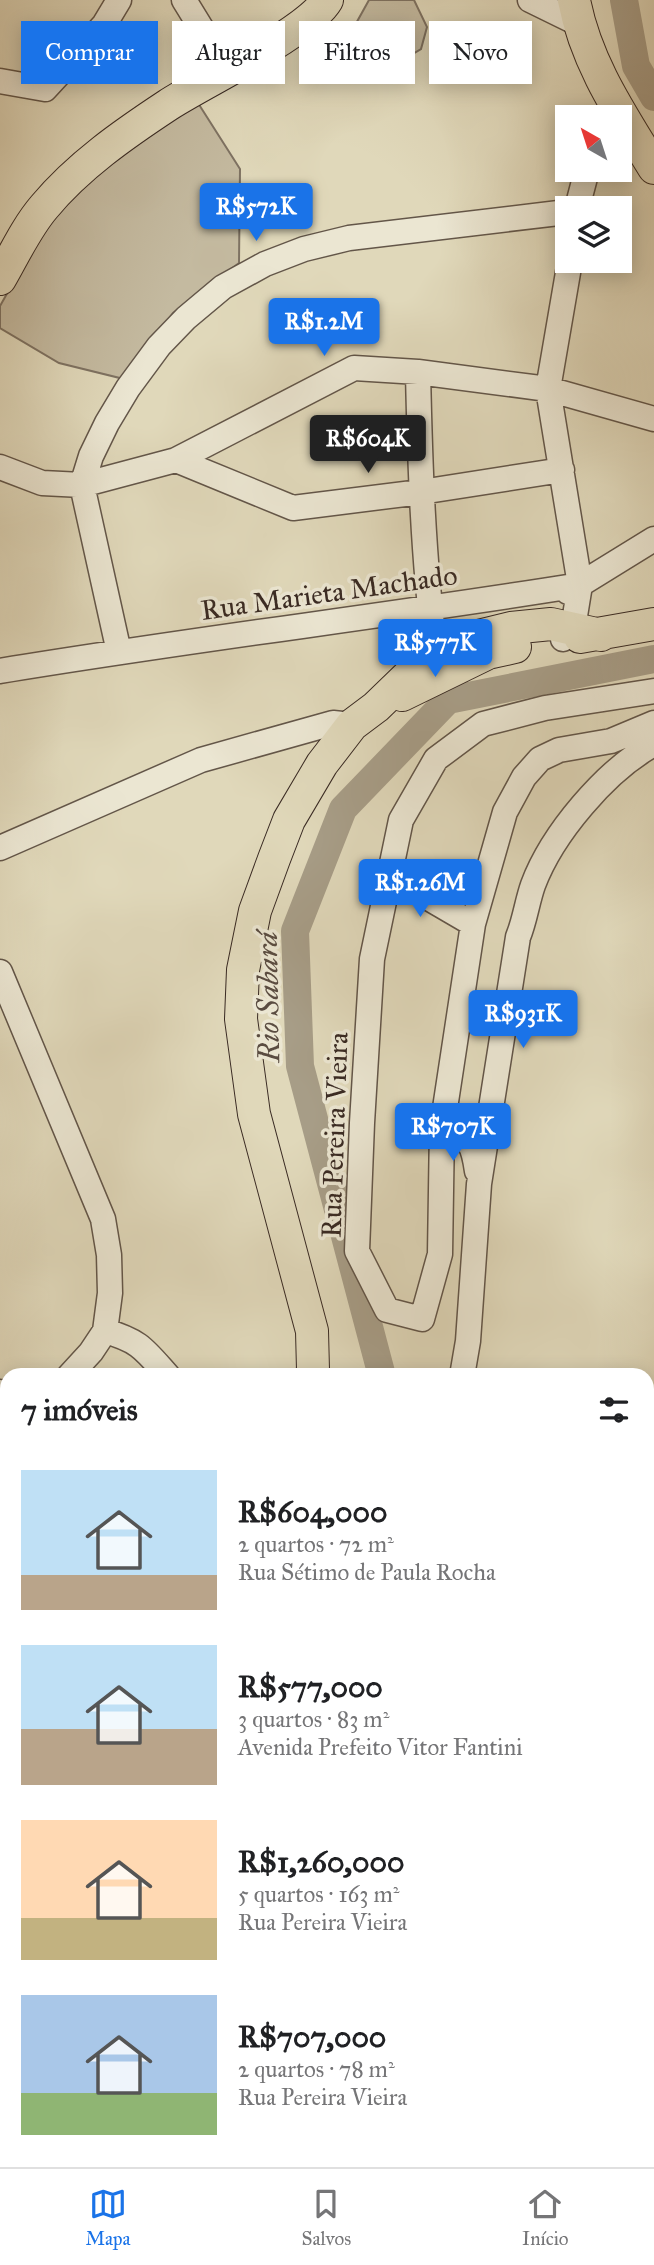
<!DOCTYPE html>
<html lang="pt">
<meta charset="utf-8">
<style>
body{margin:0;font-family:"IM FELL Great Primer",serif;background:#f6f6f6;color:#202124;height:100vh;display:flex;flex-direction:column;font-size:26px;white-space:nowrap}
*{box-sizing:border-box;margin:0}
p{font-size:23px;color:#757577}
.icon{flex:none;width:38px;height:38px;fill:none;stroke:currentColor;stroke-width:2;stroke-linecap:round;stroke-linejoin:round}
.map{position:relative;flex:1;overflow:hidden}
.details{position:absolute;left:0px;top:1368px;width:654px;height:800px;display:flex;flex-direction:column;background:#fff;border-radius:21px 21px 0 0;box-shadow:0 4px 18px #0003}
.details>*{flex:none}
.hud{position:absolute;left:21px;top:21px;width:612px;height:63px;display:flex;gap:14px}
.needle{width:46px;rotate:321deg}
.controls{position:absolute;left:555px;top:105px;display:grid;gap:14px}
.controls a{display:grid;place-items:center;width:77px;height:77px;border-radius:0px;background:#fff;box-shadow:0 4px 18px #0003;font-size:35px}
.price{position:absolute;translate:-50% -60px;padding:0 16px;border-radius:7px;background:#1a73e8;color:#fff;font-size:23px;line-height:46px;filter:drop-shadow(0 2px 4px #0008)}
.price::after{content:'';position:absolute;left:50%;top:42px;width:21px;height:16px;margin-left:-10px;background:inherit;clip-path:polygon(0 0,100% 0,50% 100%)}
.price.on{background:#222;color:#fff}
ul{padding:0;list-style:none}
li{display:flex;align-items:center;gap:21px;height:175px;padding:0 21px}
li span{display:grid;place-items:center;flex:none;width:196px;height:140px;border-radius:0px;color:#555}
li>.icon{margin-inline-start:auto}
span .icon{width:84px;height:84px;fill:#fffc;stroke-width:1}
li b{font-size:30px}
h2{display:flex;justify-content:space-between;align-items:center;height:84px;padding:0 21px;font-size:30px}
.chip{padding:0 24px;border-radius:0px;background:#fff;box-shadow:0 4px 18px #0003;font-size:24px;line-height:63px}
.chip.on{background:#1a73e8;color:#fff}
.menu{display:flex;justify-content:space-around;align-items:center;height:98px;border-top:2px solid #e0e0e0;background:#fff;font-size:19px;color:#757577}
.menu a{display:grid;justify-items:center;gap:4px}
.menu .on{color:#1a73e8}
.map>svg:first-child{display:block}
.green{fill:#c4baa0;stroke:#7e7262;stroke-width:2}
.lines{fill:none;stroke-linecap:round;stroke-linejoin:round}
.river{stroke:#a79d87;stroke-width:28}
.minor-casing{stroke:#635649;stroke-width:27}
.major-casing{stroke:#392a23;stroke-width:34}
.minor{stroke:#ebe6d2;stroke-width:24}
.major{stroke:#e0d8ba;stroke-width:32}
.labels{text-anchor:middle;stroke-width:7;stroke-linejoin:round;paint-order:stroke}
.street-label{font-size:28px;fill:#392a23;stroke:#ebe6d2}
.water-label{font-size:30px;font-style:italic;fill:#5a4c41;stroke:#ebe6d2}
</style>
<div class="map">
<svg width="654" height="2167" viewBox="0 0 654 2167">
<rect width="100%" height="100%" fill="#e0d8ba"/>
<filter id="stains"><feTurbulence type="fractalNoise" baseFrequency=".00286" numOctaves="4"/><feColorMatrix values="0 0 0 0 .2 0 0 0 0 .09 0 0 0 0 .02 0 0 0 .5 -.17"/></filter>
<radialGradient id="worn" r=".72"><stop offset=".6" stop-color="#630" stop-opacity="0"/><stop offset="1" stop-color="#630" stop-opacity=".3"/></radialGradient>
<path class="green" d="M369,0H414L427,27L421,49L370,79L326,52L354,27Z
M198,103L240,169L239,263L173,313L124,379L59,363L0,328V306L57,205L151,132Z"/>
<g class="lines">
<path class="river" d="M624,0L636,66L654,97
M382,1376L300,1066L295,931L343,809L448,700L654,659
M0,1622L7,1618"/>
<g class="minor-casing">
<path id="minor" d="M184,0L227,70
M530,0L579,24
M0,81L45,89L104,25L119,0
M577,208L587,170
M418,372C420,465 423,558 435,650L447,659
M176,460L293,508L421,492L562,470
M0,467L42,483L82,485L176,460L354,368L418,372L548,389L654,419
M568,592L654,539
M563,639L573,628L580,585L548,389L570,261
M119,652L82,485L91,456L107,423L128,388L159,346L186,318L223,287L265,264L304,249L349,238L567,212
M0,671C193,639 387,616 580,585
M654,691L545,708L483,724L436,759L401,820L372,959L362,1123L357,1251L387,1310L422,1319L440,1254L442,1128L473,924L505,812L524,777L540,759L559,750L611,741L654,723
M0,848L201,760L333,723L352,725
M389,875L473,924
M0,972L103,1219L109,1255L110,1293L105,1331L91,1352L69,1376
M442,1128C470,1137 473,1143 477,1171
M105,1331C140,1341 144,1349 168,1376
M462,1376L468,1341L479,1184L518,937C525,920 527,902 533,885C552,834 606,770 654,744
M0,1392L7,1405
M0,1449L7,1447
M648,1600L654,1617
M648,1735L654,1732
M0,1752L7,1747
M648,1858L654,1855
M0,1989L7,1976
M648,2000L654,1997
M0,2061L4,2053L7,2038
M122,2167L138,2161"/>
</g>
<g class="major-casing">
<path id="major" d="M574,0C586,63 621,114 654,168
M0,279C14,255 26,228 44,207C78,166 124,134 168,105C203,82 309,32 327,0
M580,637L654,624
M402,695L488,653L515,647
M311,1376L313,1370L312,1331L254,1114L241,1019L243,970L255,911L274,859L289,820L322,764L352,725L376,707L435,650L466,639L511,628L551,624L601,635
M0,1589L7,1585"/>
</g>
<use href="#minor" class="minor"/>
<use href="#major" class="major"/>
</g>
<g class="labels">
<g class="street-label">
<text transform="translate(329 592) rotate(-8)" y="10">Rua Marieta Machado</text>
<text transform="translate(334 1135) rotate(-88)" y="10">Rua Pereira Vieira</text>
</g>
<g class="water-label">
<text transform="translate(268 997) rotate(-91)" y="10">Rio Sabará</text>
</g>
</g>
<rect width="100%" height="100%" filter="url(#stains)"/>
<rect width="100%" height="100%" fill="url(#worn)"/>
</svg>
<div class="controls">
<a><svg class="needle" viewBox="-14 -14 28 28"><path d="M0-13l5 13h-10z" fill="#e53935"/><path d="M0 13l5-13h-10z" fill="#757577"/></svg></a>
<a><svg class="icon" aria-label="layers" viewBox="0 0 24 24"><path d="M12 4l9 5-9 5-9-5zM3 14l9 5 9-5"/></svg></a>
</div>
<b class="price" style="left:256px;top:243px">R$572K</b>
<b class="price" style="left:324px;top:358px">R$1.2M</b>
<b class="price on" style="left:368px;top:475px">R$604K</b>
<b class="price" style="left:435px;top:679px">R$577K</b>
<b class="price" style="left:420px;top:919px">R$1.26M</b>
<b class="price" style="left:523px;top:1050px">R$931K</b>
<b class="price" style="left:453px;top:1163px">R$707K</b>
<div class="hud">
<a class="chip on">Comprar</a>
<a class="chip">Alugar</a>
<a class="chip">Filtros</a>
<a class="chip">Novo</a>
</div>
<section class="details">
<h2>7 imóveis<svg class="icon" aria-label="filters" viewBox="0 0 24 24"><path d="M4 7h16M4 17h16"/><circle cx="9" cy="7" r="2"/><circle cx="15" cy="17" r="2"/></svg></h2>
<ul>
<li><span style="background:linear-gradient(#bfe0f5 75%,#b9a48a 0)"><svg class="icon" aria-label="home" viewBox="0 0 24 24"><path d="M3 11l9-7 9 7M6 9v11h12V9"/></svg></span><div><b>R$604,000</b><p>2 quartos · 72 m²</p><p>Rua Sétimo de Paula Rocha</p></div></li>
<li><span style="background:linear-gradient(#bfe0f5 60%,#b9a48a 0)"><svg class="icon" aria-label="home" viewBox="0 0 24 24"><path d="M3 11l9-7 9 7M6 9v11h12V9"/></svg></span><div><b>R$577,000</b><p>3 quartos · 83 m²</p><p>Avenida Prefeito Vitor Fantini</p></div></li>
<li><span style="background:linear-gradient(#ffd9b3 70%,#c2b280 0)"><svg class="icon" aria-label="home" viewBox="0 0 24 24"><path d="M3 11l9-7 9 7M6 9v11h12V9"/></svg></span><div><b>R$1,260,000</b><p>5 quartos · 163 m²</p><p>Rua Pereira Vieira</p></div></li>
<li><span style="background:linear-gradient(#a9c7e8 70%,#8fb573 0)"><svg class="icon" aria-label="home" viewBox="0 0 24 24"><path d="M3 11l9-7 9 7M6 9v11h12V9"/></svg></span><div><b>R$707,000</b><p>2 quartos · 78 m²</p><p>Rua Pereira Vieira</p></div></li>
</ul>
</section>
</div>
<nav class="menu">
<a class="on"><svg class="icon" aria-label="map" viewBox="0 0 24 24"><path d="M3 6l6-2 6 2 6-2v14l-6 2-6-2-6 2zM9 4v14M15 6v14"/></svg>Mapa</a>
<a><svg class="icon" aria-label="saved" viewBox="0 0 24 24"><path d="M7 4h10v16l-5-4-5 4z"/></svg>Salvos</a>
<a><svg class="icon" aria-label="home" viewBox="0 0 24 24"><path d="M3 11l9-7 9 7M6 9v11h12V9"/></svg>Início</a>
</nav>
